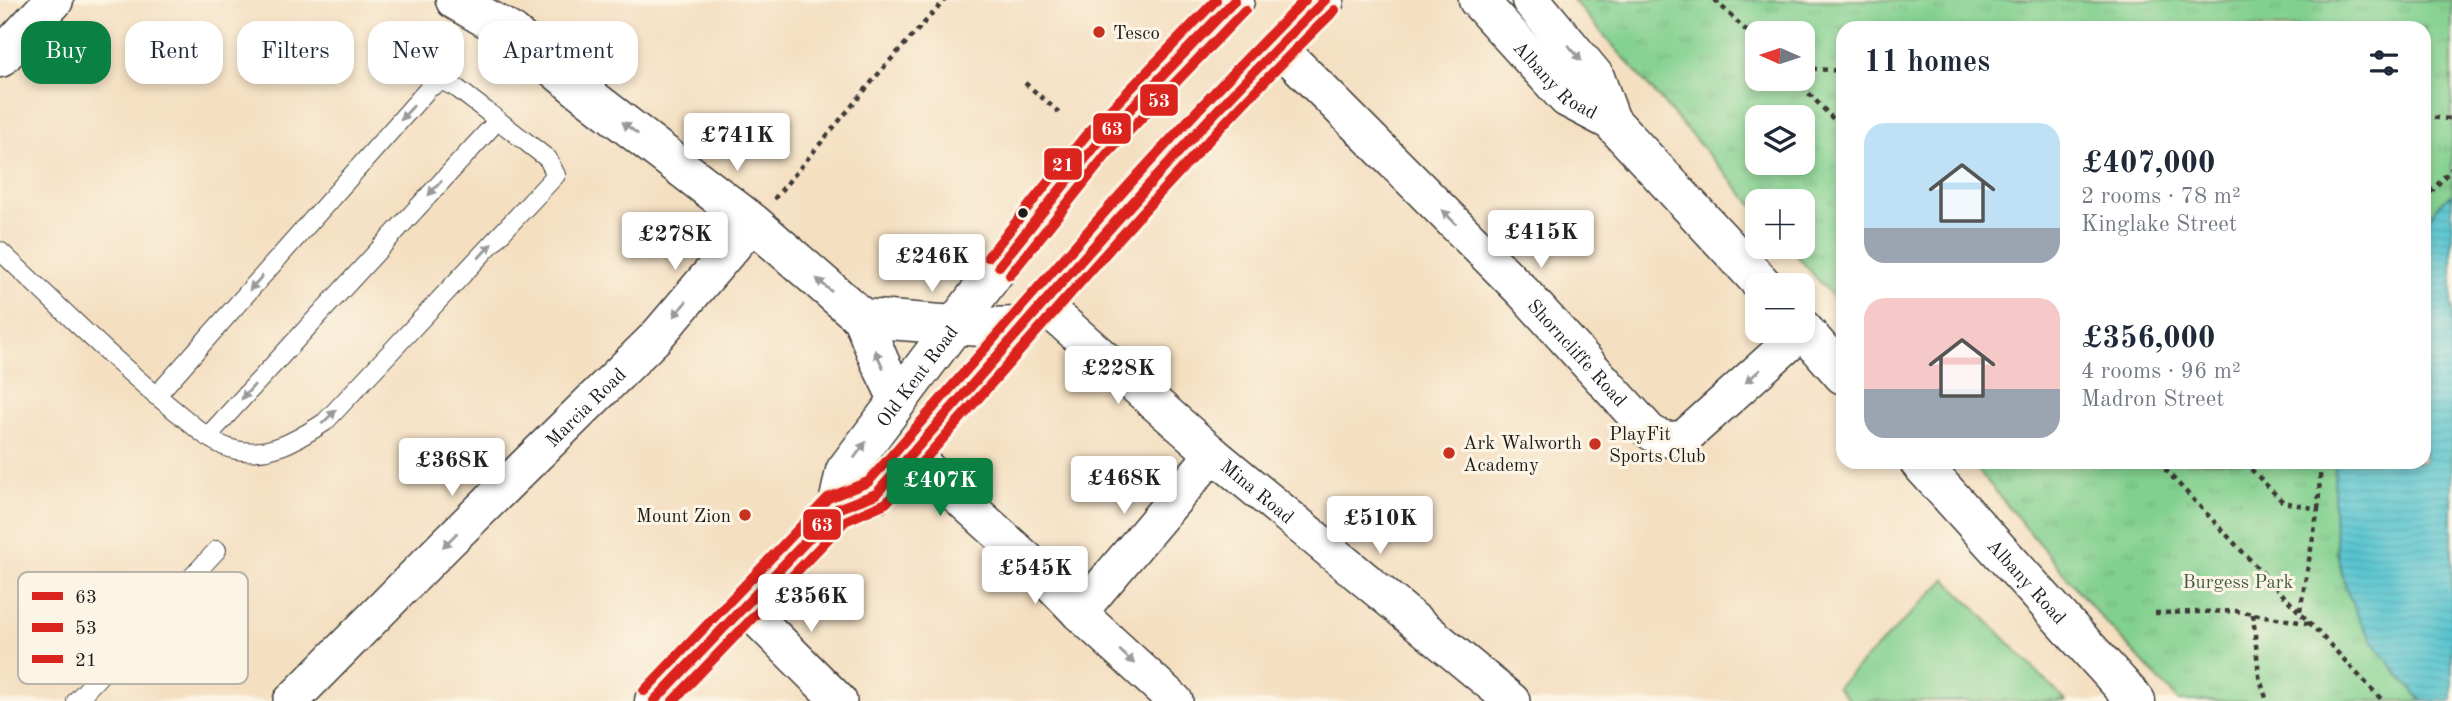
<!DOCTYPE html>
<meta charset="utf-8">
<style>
body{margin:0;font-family:"Old Standard TT",serif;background:#f2f2f3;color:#1f2937;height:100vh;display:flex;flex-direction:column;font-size:26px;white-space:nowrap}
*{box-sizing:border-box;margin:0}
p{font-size:23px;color:#747a83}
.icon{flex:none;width:38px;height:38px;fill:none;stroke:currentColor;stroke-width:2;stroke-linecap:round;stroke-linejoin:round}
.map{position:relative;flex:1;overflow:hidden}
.details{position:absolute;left:1836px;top:21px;width:595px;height:448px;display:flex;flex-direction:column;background:#fff;border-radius:21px;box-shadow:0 4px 10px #0003}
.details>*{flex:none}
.guide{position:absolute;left:21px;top:21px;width:665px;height:63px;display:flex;gap:14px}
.needle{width:46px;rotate:273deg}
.buttons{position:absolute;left:1745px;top:21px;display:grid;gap:14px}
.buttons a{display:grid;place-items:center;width:70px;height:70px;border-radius:14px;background:#fff;box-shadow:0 4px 10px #0003;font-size:35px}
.price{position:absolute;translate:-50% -60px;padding:0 16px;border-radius:7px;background:#fff;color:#222;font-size:23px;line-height:46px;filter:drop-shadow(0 2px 4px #0008)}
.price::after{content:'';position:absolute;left:50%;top:42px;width:21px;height:16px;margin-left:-10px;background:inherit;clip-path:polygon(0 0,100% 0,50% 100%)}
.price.selected{background:#0b8043;color:#fff}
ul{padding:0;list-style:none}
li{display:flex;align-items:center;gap:21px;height:175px;padding:0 28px}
li span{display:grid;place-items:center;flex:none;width:196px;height:140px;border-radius:21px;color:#555}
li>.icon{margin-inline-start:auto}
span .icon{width:84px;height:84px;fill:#fffc;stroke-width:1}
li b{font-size:30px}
h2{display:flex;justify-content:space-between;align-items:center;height:84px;padding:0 28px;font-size:30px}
.chip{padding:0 24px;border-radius:21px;background:#fff;box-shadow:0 4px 10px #0003;font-size:24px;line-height:63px}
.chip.selected{background:#0b8043;color:#fff}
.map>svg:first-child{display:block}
.grass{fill:#82d08f;stroke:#4f7656;stroke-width:2}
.park{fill:url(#park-tufts);stroke:#4f7656;stroke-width:2;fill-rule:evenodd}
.water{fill:url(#water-rules);stroke:#3a7076;stroke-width:2}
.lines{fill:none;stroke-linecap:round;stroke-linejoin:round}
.lane-casing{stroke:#3c3935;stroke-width:20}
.street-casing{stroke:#3c3935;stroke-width:38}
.secondary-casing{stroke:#3c3935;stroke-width:41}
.highway-casing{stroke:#3c3935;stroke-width:41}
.path{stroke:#3c3935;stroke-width:4.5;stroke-dasharray:5 5;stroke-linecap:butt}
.lane{stroke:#fff;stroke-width:18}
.street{stroke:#fff;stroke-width:35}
.secondary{stroke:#fff;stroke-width:38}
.highway{stroke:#fff;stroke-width:38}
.bus-1-casing{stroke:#fcf5e5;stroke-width:16}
.bus-2-casing{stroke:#fcf5e5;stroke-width:16}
.bus-3-casing{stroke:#fcf5e5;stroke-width:16}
.bus-1{stroke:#dc241f;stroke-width:10}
.bus-2{stroke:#dc241f;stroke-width:10}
.bus-3{stroke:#dc241f;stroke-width:10}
.oneway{fill:#999}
.poi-dot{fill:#c8321e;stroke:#fcf5e5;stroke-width:2.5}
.bus-dot{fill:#1c1c1c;stroke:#fcf5e5;stroke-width:2.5}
.labels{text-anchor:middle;stroke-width:6;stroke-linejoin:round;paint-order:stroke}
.poi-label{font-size:19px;fill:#1c1c1c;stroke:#fcf5e5;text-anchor:start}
.street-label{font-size:19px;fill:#1c1c1c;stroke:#fcf5e5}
.park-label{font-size:19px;fill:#405b44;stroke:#fcf5e5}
.key{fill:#fcf5e5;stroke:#b9b4a9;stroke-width:2}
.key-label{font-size:19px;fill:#1c1c1c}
.line-badge{stroke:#fcf5e5;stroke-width:2.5}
.badge-label{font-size:19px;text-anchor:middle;font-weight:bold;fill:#fff}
</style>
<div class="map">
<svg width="2452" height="701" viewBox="0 0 2452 701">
<defs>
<pattern id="park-tufts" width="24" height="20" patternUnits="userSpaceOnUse" patternTransform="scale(1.75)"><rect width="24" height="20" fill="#82d08f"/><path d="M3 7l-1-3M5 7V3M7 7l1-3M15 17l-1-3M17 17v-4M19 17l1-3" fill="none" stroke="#70b27b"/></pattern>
<pattern id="water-rules" width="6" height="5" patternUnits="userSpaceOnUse" patternTransform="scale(1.75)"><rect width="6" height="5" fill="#57c4cf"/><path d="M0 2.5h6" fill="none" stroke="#4ba8b1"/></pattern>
</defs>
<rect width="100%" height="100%" fill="#fcf5e5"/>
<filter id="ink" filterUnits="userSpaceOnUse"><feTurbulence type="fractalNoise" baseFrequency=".0143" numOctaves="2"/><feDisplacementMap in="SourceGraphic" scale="14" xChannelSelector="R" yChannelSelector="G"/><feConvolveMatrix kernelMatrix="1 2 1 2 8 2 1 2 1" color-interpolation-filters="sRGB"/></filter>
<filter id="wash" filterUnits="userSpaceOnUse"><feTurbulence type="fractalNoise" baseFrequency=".00686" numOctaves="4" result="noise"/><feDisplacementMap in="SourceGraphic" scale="28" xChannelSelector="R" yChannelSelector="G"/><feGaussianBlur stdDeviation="1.57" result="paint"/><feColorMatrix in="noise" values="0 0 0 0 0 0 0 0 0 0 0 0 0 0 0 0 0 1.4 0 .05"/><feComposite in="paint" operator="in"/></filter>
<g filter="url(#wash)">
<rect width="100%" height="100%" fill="#f4dfc1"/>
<path class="grass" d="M1946,579L2066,701H1851L1837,687Z"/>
<path class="park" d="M1573,0H2452V701H2179L2097,613L1971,462H2424V28H1843V308L1789,247H1802V201H1757V210ZM1757,33H1802V79H1757ZM1757,117H1802V163H1757Z"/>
<path class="water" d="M2452,194V701H2422C2346,618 2329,576 2335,462H2424V225L2440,203Z"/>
</g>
<g filter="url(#ink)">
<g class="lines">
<g class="lane-casing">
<path id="lane" d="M0,251C58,305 115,363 178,413C195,427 213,445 236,450C270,457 297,440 325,422L556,175L548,159L458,89L443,81L429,88L156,396
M207,437L498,120
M76,701L217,550"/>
</g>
<g class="street-casing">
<g id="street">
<path id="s1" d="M1277,45L1523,292L1649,431C1662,440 1671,441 1685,437L1804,330"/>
<path id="s2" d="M1041,303L1213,454L1512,701"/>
<path d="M912,455L1030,562L1079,613L1175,701"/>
<path d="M744,606L839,701"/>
<path d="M1079,613L1213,454"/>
<path id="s3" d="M291,701L446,544L656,337L753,223"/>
</g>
</g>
<g class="secondary-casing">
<g id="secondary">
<path d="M455,0L512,33L578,88L753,223L862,318L879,360L898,399"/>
<path id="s4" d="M1478,0L1567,98L1611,121L1763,285"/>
<path d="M1531,0L1595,77L1611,121"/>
<path d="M0,58L54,0"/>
<path d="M862,318L981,327L1021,326"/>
<path d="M1802,328L1843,375"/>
<path id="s5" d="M1919,462L2136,701"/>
</g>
</g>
<g class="highway-casing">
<g id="highway">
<path id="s6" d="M837,509L845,471L1000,265L1096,145L1235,0"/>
<path d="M654,701L837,509L876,494C1025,329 1163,153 1325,0"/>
</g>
</g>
<path class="path" d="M1715,0L1757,41
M1802,68L1843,71
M1795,79L1843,129
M1025,83L1061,114
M2424,117L2452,119
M774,199L885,66L945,0
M2424,200L2452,168
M2158,462L2383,701
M2244,462L2283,502L2318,509L2300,611
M2318,509L2321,462
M2155,613L2236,611L2311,624
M2253,614L2259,676L2267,701"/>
<use href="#lane" class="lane"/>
<use href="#street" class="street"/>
<use href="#secondary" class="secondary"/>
<use href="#highway" class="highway"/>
<g class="bus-1-casing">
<path id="bus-1" d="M999,266L1096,145L1235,0
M654,701L837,509L876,494C1024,328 1166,156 1325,0"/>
</g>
<g class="bus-2-casing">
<path id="bus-2" d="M1010,275L1107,154L1245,10
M673,701L845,521L886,503C1034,337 1176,166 1335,10"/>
</g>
<g class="bus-3-casing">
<path id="bus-3" d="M988,257L1086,135L1216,0
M644,691L828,498L868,482C1012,320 1150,152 1305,0"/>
</g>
<use href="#bus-1" class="bus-1"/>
<use href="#bus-2" class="bus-2"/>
<use href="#bus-3" class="bus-3"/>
</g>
<defs><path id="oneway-solid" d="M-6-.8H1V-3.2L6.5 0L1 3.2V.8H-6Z" transform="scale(1.75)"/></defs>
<g class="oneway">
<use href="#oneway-solid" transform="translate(1575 53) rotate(50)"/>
<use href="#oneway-solid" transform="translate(407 113) rotate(132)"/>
<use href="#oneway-solid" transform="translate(630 128) rotate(-142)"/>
<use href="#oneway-solid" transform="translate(435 188) rotate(132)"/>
<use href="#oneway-solid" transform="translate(1449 217) rotate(-135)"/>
<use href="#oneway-solid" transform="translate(485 251) rotate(-47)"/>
<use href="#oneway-solid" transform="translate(256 283) rotate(132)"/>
<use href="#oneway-solid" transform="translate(824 285) rotate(-139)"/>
<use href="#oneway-solid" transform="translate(680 309) rotate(130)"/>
<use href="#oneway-solid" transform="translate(879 359) rotate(-115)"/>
<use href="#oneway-solid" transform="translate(1753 376) rotate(138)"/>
<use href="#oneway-solid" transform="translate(248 392) rotate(132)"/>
<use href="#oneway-solid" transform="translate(329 417) rotate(-44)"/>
<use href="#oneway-solid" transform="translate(860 450) rotate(-54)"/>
<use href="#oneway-solid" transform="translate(450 540) rotate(135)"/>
<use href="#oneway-solid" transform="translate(1127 657) rotate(43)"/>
</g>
</g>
<g class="poi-dot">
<circle cx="1099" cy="32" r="7"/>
<circle cx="1595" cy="444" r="7"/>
<circle cx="1449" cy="453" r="7"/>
<circle cx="745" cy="515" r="7"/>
</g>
<circle class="bus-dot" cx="1023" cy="213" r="6"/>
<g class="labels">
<g class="poi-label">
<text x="1113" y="39">Tesco</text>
<text x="1609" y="440">PlayFit<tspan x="1609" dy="22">Sports Club</tspan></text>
<text x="1463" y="449">Ark Walworth<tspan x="1463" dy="22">Academy</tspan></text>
<text x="731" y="522" text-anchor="end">Mount Zion</text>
</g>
<g class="street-label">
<text dy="7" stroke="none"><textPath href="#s4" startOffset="112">Albany Road</textPath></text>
<text dy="7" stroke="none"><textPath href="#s1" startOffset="430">Shorncliffe Road</textPath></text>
<text dy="7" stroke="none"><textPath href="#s6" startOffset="158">Old Kent Road</textPath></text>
<text dy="7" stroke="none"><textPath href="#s3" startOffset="416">Marcia Road</textPath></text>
<text dy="7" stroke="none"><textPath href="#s2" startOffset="287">Mina Road</textPath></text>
<text dy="7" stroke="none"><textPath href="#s5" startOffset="161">Albany Road</textPath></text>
</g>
<g class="park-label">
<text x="2238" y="588">Burgess Park</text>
</g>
</g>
<rect x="18" y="572" width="230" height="112" rx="10" class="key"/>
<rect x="32" y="592" width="31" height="8" fill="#dc241f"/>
<rect x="32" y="623" width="31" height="9" fill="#dc241f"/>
<rect x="32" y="655" width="31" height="8" fill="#dc241f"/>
<g class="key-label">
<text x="75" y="603">63</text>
<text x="75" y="634">53</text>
<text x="75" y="666">21</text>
</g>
<g class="line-badge">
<rect x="1139" y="83" width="40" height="34" rx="7" fill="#dc241f"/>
<rect x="1092" y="112" width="40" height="33" rx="7" fill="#dc241f"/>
<rect x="1043" y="147" width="40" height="34" rx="7" fill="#dc241f"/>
<rect x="802" y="508" width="40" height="33" rx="7" fill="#dc241f"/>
</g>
<g class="badge-label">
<text x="1159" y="107">53</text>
<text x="1112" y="135">63</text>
<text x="1063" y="171">21</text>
<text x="822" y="531">63</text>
</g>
</svg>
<div class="buttons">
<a><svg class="needle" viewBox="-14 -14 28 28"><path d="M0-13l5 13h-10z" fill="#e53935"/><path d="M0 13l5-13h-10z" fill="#747a83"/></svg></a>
<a><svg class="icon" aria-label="layers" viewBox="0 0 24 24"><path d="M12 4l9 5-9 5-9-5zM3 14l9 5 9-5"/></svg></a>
<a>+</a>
<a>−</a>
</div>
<b class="price" style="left:737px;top:173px">£741K</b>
<b class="price" style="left:1541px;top:270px">£415K</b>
<b class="price" style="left:675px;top:272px">£278K</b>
<b class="price" style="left:932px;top:294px">£246K</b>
<b class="price" style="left:1118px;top:406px">£228K</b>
<b class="price" style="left:452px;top:498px">£368K</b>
<b class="price" style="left:1124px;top:516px">£468K</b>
<b class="price selected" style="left:940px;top:518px">£407K</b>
<b class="price" style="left:1380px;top:556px">£510K</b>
<b class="price" style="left:1035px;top:606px">£545K</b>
<b class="price" style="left:811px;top:634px">£356K</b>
<div class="guide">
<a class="chip selected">Buy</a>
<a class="chip">Rent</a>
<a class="chip">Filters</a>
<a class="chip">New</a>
<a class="chip">Apartment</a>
</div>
<section class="details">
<h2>11 homes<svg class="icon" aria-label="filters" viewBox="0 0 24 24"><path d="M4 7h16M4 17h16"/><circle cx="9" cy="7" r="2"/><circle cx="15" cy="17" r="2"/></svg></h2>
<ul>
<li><span style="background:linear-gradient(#bfe0f5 75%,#9aa5b1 0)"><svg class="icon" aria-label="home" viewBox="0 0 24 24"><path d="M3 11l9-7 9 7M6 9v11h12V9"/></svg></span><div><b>£407,000</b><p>2 rooms · 78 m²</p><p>Kinglake Street</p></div></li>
<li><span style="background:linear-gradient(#f6c9c9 65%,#9aa5b1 0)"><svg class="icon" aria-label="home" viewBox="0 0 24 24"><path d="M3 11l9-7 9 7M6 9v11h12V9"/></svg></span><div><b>£356,000</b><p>4 rooms · 96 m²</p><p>Madron Street</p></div></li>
</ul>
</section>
</div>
